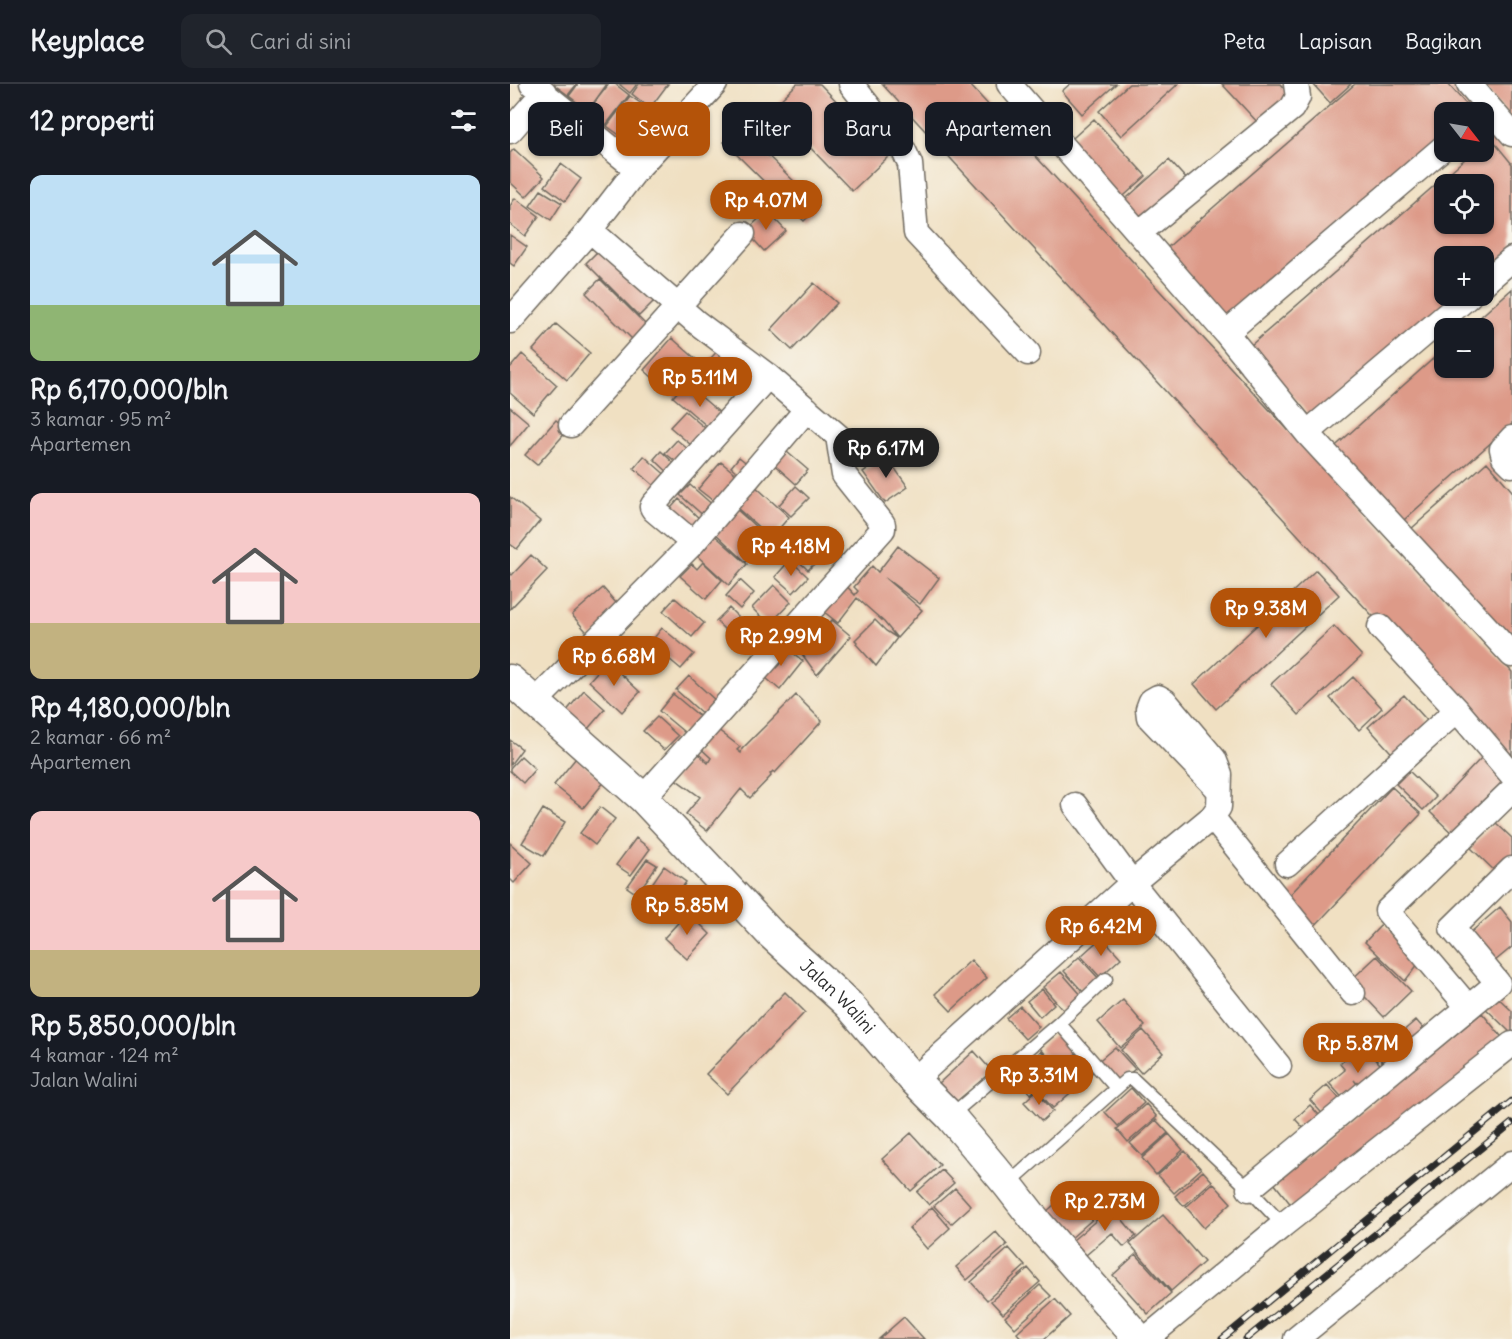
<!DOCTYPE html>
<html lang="id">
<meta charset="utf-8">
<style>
body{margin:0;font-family:Delius,sans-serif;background:#20242c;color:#f1f3f6;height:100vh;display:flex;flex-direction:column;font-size:22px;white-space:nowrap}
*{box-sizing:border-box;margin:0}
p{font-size:20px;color:#9ea1a6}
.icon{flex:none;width:33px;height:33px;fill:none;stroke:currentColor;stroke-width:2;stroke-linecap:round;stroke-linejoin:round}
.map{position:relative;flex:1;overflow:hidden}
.panel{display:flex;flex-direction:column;background:#171b24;width:510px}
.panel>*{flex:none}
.banner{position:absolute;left:18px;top:18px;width:570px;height:54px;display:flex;gap:12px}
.needle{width:39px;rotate:121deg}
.controls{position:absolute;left:924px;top:18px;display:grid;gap:12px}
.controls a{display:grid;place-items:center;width:60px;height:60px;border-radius:12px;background:#171b24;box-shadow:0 2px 4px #0004;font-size:30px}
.price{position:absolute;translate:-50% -51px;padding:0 14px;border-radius:21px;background:#b45309;color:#fff;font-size:20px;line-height:39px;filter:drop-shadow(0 2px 3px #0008)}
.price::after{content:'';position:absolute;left:50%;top:36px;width:18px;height:14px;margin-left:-9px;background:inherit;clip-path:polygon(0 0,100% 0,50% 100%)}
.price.active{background:#222;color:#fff}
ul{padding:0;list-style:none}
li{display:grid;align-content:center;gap:12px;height:318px;padding:0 30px}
li span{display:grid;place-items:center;height:186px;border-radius:12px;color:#555}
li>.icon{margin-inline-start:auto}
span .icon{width:108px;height:108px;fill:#fffc;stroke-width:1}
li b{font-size:26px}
h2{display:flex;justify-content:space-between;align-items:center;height:72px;padding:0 30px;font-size:26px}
.tag{padding:0 21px;border-radius:12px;background:#171b24;box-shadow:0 2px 4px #0004;font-size:21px;line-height:54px}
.tag.active{background:#b45309;color:#fff}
header{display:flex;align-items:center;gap:36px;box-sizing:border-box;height:84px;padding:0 30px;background:#171b24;border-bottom:2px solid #363941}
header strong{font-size:28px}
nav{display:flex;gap:33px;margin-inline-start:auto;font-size:21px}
.search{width:420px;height:54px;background:#20242c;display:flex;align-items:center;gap:15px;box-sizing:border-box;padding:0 21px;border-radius:12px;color:#9ea1a6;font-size:22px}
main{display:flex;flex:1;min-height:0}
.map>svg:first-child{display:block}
.building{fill:#dd9a88;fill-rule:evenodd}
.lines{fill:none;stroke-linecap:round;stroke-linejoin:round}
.service-casing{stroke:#706a60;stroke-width:15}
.minor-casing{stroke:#706a60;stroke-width:27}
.tertiary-casing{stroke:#706a60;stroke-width:33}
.service{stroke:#fff;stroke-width:12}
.minor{stroke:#fff;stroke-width:24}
.tertiary{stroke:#fff;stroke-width:30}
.rail-casing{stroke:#2b2b2b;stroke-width:7}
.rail{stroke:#f7f3e8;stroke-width:4.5;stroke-dasharray:14;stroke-linecap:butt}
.labels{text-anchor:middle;stroke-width:6;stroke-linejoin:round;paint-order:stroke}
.street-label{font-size:18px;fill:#2b2b2b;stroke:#f7f3e8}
</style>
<header>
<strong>Keyplace</strong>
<div class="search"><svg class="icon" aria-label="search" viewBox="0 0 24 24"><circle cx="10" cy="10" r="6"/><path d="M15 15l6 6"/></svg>Cari di sini</div>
<nav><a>Peta</a><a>Lapisan</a><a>Bagikan</a></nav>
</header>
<main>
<section class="panel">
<h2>12 properti<svg class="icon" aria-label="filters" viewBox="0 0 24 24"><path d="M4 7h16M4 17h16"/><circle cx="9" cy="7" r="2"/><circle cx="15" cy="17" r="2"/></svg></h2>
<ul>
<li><span style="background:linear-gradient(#bfe0f5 70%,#8fb573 0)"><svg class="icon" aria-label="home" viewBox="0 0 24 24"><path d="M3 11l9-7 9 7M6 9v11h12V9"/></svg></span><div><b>Rp 6,170,000/bln</b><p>3 kamar · 95 m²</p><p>Apartemen</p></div></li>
<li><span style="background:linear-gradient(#f6c9c9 70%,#c2b280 0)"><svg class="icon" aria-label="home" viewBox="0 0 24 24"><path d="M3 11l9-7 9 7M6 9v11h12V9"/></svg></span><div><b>Rp 4,180,000/bln</b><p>2 kamar · 66 m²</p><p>Apartemen</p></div></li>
<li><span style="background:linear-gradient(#f6c9c9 75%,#c2b280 0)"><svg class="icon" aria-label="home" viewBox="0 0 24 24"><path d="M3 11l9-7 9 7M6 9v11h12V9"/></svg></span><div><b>Rp 5,850,000/bln</b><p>4 kamar · 124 m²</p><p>Jalan Walini</p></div></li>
</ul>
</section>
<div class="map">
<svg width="1002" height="1255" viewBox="0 0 1002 1255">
<rect width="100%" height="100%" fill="#f7f3e8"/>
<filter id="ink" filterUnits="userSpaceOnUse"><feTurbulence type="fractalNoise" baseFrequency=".0167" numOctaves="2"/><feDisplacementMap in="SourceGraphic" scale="12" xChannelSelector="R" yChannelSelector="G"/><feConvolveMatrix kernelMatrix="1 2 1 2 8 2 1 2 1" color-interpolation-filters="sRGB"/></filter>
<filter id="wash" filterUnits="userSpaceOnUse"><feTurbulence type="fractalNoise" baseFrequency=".008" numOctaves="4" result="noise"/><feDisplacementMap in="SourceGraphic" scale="24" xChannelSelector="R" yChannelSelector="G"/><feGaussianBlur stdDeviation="1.35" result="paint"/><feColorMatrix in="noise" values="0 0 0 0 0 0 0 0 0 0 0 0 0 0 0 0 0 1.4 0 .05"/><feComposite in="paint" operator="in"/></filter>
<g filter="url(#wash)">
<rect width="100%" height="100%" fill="#f0e0c2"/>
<g id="blocks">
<path class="building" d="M43,0H67L58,11Z
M68,0H97L80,24L99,0H105L119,11L96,41L59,12Z
M109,0H127L120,9Z
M129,0H158L140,24L122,10Z
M287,0H310L379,72L342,107L262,24Z
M372,0H459L969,553L1002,588V683Z
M560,0H606L572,30L552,7Z
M619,0H668L611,52L589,27Z
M712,0H770L781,13L750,41Z
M803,0H841L820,19Z
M845,0H938L963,28H934V56L716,245L651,169Z
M971,0H1002V36Z
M120,12L139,25L115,55L97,42Z
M584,35L636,92L606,119L554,62Z
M229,43L309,122L294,137L214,58Z
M980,53L1002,80V167L974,192V172H934V212H951L805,338L740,262L963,68H974V59ZM934,100H974V140H934Z
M4,65L34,93L16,113L0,98V69Z
M659,76L679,98L627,143L608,122Z
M51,80L71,95L55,117L35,102Z
M31,106L52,119L41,136L20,122Z
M5,114L29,132L15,152L0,140V122Z
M257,127L276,147L254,167L236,147Z
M0,151L17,163L4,182L0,179Z
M90,165L144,217L129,232L76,179Z
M90,195L143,248L129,262L76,209Z
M304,199L327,219L282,266L261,246Z
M1002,205V340L886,443L819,368L934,265V284H974V244H958Z
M46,240L80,269L57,296L23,266Z
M162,254L187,276L159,308L134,286Z
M210,264L224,277L197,307L183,294Z
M12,270L47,301L23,329L0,309V284Z
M175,299L217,335L205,349L163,313Z
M0,323L19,339L0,362Z
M175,327L202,350L188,367L160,343Z
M46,336L58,346L27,381L15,371Z
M167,356L185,371L174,384L155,369Z
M270,362L298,386L286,400L259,376Z
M151,367L171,386L164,394L144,375Z
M134,372L159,394L149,406L124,384Z
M376,372L398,403L375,419L353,388Z
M229,373L245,386L237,396L221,383Z
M211,378L233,396L211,423L188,405Z
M977,378L1002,407V559L901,445Z
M180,401L205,423L196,434L170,411Z
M245,402L279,433L261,454L226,423Z
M286,402L299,414L281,432L269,421Z
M0,413L30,437L7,465L0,460Z
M169,415L194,439L179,456L154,432Z
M224,423L258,454L236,478L202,446Z
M201,448L237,480L219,501L183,468Z
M295,451L314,470L298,486L279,468Z
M388,462L429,494L410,520L375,494L412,526L387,554L366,582L346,560L347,558L345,556L365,536L376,547L387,554L374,538L347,514L328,539L308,523L330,495L345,511L348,507L344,503L362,482L368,488Z
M21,471L37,486L0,525V489L2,491Z
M280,476L298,493L283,509L265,493Z
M193,478L212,496L196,515L170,492L182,480L187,485Z
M806,486L829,511L706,625L684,600Z
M230,496L244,509L230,525L216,512Z
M264,501L281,518L259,541L242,524Z
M93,504L113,527L82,554L62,531Z
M165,514L194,539L182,553L153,527Z
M219,524L241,546L228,559L206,537Z
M322,536L341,552L307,591L292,570Z
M824,542L852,572L789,631L761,600Z
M152,544L184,570L171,585L140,559Z
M128,558L144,574L130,589L113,574Z
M272,560L293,577L270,606L249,588Z
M97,577L130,608L112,628L79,597Z
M179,592L207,618L195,632L166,606Z
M843,593L872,624L849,646L820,614Z
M74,606L95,625L71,653L50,635Z
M163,610L194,636L180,653L149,627Z
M286,611L312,637L265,689L263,687L260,690L261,692L240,714L231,705L197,747L176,730L190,713L164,694L186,667L198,679L201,674L185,659L203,642L230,663L227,666L231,669L232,665Z
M894,611L923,643L888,676L858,643Z
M147,633L168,652L154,666L133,647Z
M0,656L12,665L0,681Z
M11,672L25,685L13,699L0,687V684Z
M973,672L1002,700L949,756L920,728Z
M66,674L95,697L73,724L44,701Z
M899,687L926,713L913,726L886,700Z
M882,703L911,730L801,846L773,818Z
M90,723L105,735L85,761L70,749Z
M33,725L55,738L34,772L12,759Z
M985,738L1002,754V782L992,794L961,764Z
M126,754L140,765L121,791L106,781Z
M0,759L22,779L4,799L0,795Z
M137,775L147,781L127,810L117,803Z
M154,782L176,798L157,826L135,810Z
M990,823L1002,838V863L985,877L961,848Z
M178,828L200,850L177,875L154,854Z
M872,840L912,875L895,897L855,858Z
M592,853L611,874L590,893L571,872Z
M867,872L901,907L874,933L840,897Z
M569,873L590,896L574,909L554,887Z
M461,876L477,894L441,927L425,910Z
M551,888L573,913L556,929L533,903Z
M532,905L544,920L530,933L517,917Z
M981,907L1002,927V950L970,919Z
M275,908L295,928L217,1010L196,990Z
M613,916L635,942L610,964L588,938Z
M510,922L529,943L515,955L496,934Z
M972,929L995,957L786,1127L764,1099Z
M906,936L919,951L897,970L884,955Z
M552,944L571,965L549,985L530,964Z
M633,946L653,969L631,989L611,966Z
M874,949L895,973L880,987L859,962Z
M852,960L877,988L854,1008L844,996L853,1008L838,1020L819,999L835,986L830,980Z
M605,963L625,985L605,1002L585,980Z
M572,966L587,984L567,1003L551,985Z
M464,967L482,987L446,1020L428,1000Z
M531,967L548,986L526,1006L523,1003L525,1006L521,1010L504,991Z
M550,986L566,1004L543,1024L527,1007Z
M817,1001L836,1022L819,1037L800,1016Z
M621,1004L634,1019L608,1042L595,1028Z
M526,1007L543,1027L532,1037L514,1018Z
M636,1020L647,1033L618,1058L607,1045Z
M800,1021L816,1039L801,1052L785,1035Z
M646,1036L658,1049L632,1072L620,1059Z
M401,1049L430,1081L401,1107L372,1075Z
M659,1050L673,1066L646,1091L632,1074Z
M675,1067L691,1085L664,1109L648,1091Z
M432,1086L444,1099L419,1121L407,1108Z
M693,1087L702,1097L674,1122L665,1112Z
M703,1099L721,1119L694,1144L676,1123Z
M445,1104L461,1122L441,1140L424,1122Z
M561,1106L585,1133L560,1155L536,1128Z
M422,1123L440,1144L417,1165L399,1144Z
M602,1123L626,1152L614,1163L602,1149L576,1171L563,1156Z
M653,1131L694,1178L661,1207L620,1160Z
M486,1148L497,1161L457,1196L446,1183Z
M499,1164L515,1182L477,1216L461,1198Z
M626,1170L661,1209L638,1230L603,1191Z
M518,1184L530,1198L493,1230L481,1217Z
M530,1201L541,1212L505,1244L495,1233Z
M545,1215L560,1232L534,1255H512L507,1249Z
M394,1233L414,1255H369Z"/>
</g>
</g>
<g filter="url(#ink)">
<use href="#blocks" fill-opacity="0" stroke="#706a60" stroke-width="1.5"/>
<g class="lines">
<g class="service-casing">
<path id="service" d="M549,939L606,1004
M440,1032L549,939L596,895
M498,1100L617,995H623L739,1105L773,1141"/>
</g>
<g class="minor-casing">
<path id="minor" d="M22,0L127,85
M341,0L394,67L400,80L406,149L518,269
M499,0L716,249L797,349L1002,571
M959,0L1002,50
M0,47L34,8
M80,146L186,238L258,292L328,352L334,391L373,440V445L133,714
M629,149L782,24L788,13L786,0
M974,199L1002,175
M0,237L80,146L127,85L205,0
M716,249L934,63
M61,341L233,150
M797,349L959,212
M1002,354L992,365L994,373L1002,381
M183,459L144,426L142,423L143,421L258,292
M870,543L947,626L1002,691
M25,618L183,459L297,325
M565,721L622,799L769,982
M702,733L843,909
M777,780L947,626
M958,923L877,827L1002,706
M405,995L622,799L702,733L709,723L710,690L704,675L655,617L648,613L641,617L638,625L639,633L709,706
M739,1105L988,899L942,844L1002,785
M636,1255L773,1141L1002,960
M786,1255L1002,1079"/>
</g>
<g class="tertiary-casing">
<g id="tertiary">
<path id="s1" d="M0,596L133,714L260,849L338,920L401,993L440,1032L498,1101L529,1141L629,1255"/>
</g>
</g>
<use href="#service" class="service"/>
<use href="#minor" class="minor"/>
<use href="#tertiary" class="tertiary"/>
<g class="rail-casing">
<path id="rail" d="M712,1255L1002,1017
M736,1255L1002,1039"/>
</g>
<use href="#rail" class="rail"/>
</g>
</g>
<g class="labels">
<g class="street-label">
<text dy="6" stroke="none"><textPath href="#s1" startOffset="456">Jalan Walini</textPath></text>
</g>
</g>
</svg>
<div class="controls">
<a><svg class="needle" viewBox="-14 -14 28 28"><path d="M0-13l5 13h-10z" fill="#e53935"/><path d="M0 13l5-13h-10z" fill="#9ea1a6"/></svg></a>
<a><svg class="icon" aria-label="locate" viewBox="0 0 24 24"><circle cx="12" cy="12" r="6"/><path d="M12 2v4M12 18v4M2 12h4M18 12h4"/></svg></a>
<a>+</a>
<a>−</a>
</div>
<b class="price" style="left:256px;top:147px">Rp 4.07M</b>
<b class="price" style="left:190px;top:324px">Rp 5.11M</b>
<b class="price active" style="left:376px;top:395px">Rp 6.17M</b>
<b class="price" style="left:281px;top:493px">Rp 4.18M</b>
<b class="price" style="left:756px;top:555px">Rp 9.38M</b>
<b class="price" style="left:271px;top:583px">Rp 2.99M</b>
<b class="price" style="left:104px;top:603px">Rp 6.68M</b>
<b class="price" style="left:177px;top:852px">Rp 5.85M</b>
<b class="price" style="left:591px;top:873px">Rp 6.42M</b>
<b class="price" style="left:848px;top:990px">Rp 5.87M</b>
<b class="price" style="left:529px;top:1022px">Rp 3.31M</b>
<b class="price" style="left:595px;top:1148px">Rp 2.73M</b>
<div class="banner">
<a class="tag">Beli</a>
<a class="tag active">Sewa</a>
<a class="tag">Filter</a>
<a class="tag">Baru</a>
<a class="tag">Apartemen</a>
</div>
</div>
</main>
